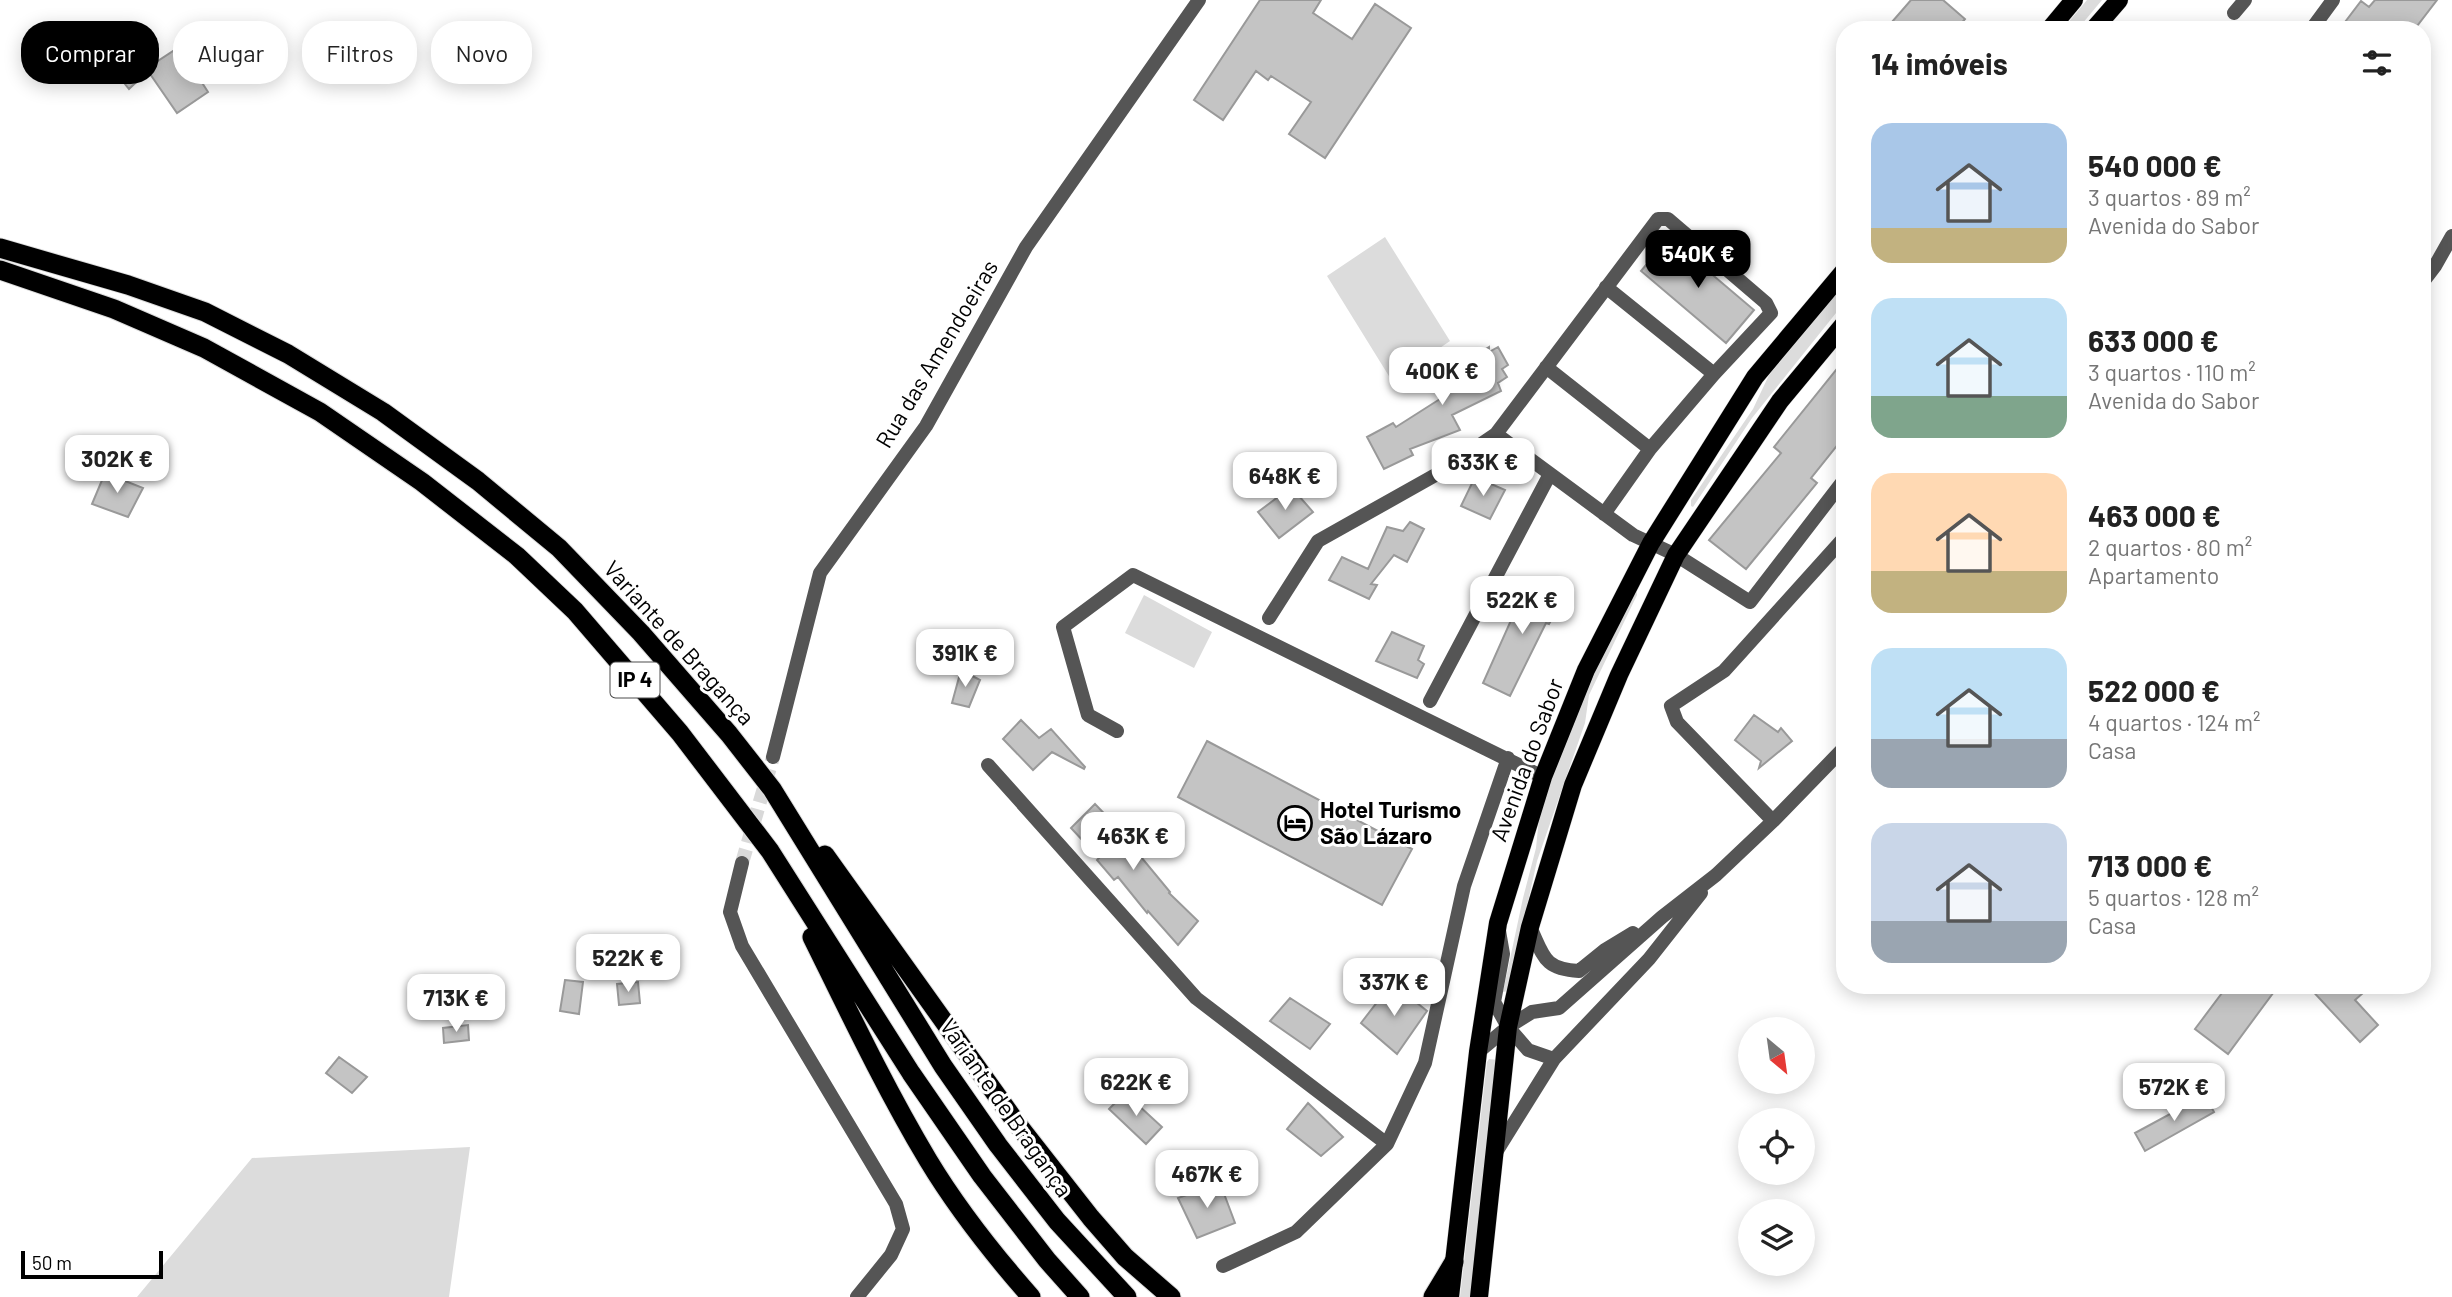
<!DOCTYPE html>
<html lang="pt">
<meta charset="utf-8">
<style>
body{margin:0;font-family:Barlow,sans-serif;background:#f6f6f6;color:#222;height:100vh;display:flex;flex-direction:column;font-size:26px;white-space:nowrap}
*{box-sizing:border-box;margin:0}
p{font-size:23px;color:#767676}
.icon{flex:none;width:38px;height:38px;fill:none;stroke:currentColor;stroke-width:2;stroke-linecap:round;stroke-linejoin:round}
.map{position:relative;flex:1;overflow:hidden}
.side{position:absolute;left:1836px;top:21px;width:595px;height:973px;display:flex;flex-direction:column;background:#fff;border-radius:28px;box-shadow:0 4px 18px #0003}
.side>*{flex:none}
.guide{position:absolute;left:21px;top:21px;width:665px;height:63px;display:flex;gap:14px}
.needle{width:46px;rotate:151deg}
.controls{position:absolute;left:1738px;top:1017px;display:grid;gap:14px}
.controls a{display:grid;place-items:center;width:77px;height:77px;border-radius:50%;background:#fff;box-shadow:0 4px 18px #0003;font-size:35px}
.scale{position:absolute;left:21px;bottom:18px;width:142px;box-sizing:border-box;padding-left:7px;border:4px solid #000;border-top:0;font-size:19px;line-height:24px;white-space:nowrap;color:#000;-webkit-text-stroke:5px #fff;paint-order:stroke}
.price{position:absolute;translate:-50% -60px;padding:0 16px;border-radius:14px;background:#fff;color:#222;font-size:23px;line-height:46px;filter:drop-shadow(0 2px 4px #0008)}
.price::after{content:'';position:absolute;left:50%;top:42px;width:21px;height:16px;margin-left:-10px;background:inherit;clip-path:polygon(0 0,100% 0,50% 100%)}
.price.current{background:#000;color:#fff}
ul{padding:0;list-style:none}
li{display:flex;align-items:center;gap:21px;height:175px;padding:0 35px}
li span{display:grid;place-items:center;flex:none;width:196px;height:140px;border-radius:21px;color:#555}
li>.icon{margin-inline-start:auto}
span .icon{width:84px;height:84px;fill:#fffc;stroke-width:1}
li b{font-size:30px}
h2{display:flex;justify-content:space-between;align-items:center;height:84px;padding:0 35px;font-size:30px}
.chip{padding:0 24px;border-radius:28px;background:#fff;box-shadow:0 4px 18px #0003;font-size:24px;line-height:63px}
.chip.current{background:#000;color:#fff}
.map>svg:first-child{display:block}
.green{fill:#dcdcdc}
.building{fill:#c4c4c4;stroke:#999;stroke-width:2}
.lines{fill:none;stroke-linecap:round;stroke-linejoin:round}
.minor-tunnel{stroke:#d9d9d9;stroke-width:14;stroke-dasharray:14 7;stroke-linecap:butt}
.primary-casing{stroke:#dbdbdb;stroke-width:19}
.trunk-casing{stroke:#dbdbdb;stroke-width:21}
.minor{stroke:#555;stroke-width:14}
.primary{stroke:#000;stroke-width:18}
.trunk{stroke:#000;stroke-width:19}
.labels{text-anchor:middle;stroke-width:6;stroke-linejoin:round;paint-order:stroke}
.shield{fill:#fff;stroke:#4c4c4c;stroke-width:2}
.shield-label{font-size:21px;font-weight:bold;fill:#000}
.street-label{font-size:23px;fill:#000;stroke:#fff}
.poi-label{font-size:23px;font-weight:bold;fill:#000;stroke:#fff;text-anchor:start}
</style>
<div class="map">
<svg width="2452" height="1297" viewBox="0 0 2452 1297">
<rect width="100%" height="100%" fill="#fff"/>
<path class="green" d="M2087,0H2102L2077,30H2062Z
M1385,237L1450,341L1392,381L1327,276Z
M1844,285V303L1752,418L1693,507L1691,506V500L1753,409L1769,375Z
M1636,584L1637,595L1589,695L1585,723L1537,861L1508,991L1503,992L1523,898L1536,848L1539,818L1554,771L1606,646Z
M1144,595L1212,632L1194,668L1125,633Z
M1489,1059L1498,1060L1472,1297H1460L1487,1062Z
M470,1147L449,1297H137L252,1158Z"/>
<path class="building" d="M1260,0H1321L1313,13L1352,39L1375,4L1411,28L1325,158L1289,134L1311,102L1271,76L1268,80L1256,71L1223,120L1194,100Z
M1911,0H1943L1965,19L1956,30H1885Z
M2375,0H2437L2414,30H2339L2361,1L2369,7Z
M193,38L207,59L192,67L208,92L177,113L148,71L129,89L117,74L141,56L147,68Z
M1669,238L1754,310L1726,343L1641,271Z
M1489,347V352L1498,347L1508,365L1502,369L1507,377L1498,383L1501,391L1452,415L1460,430L1410,449L1413,455L1384,469L1367,437L1393,423L1396,427L1440,399L1432,382Z
M1844,360V437L1811,478L1817,483L1746,569L1709,540L1781,453L1774,447Z
M105,473L143,488L128,517L92,504Z
M1475,477L1505,490L1490,519L1461,506Z
M1291,487L1313,512L1279,538L1258,512Z
M1410,522L1424,529L1407,562L1394,555L1371,584L1377,585L1369,599L1329,580L1342,557L1368,569L1387,527L1403,531Z
M1528,580L1564,597L1549,624L1546,623L1510,696L1483,683L1517,607L1513,606Z
M1392,632L1424,646L1418,660L1424,664L1417,678L1376,661Z
M961,670L980,680L969,707L952,703Z
M1754,715L1778,732L1781,728L1792,741L1759,768L1761,761L1735,740Z
M1021,720L1039,738L1051,729L1085,767L1084,769L1052,752L1033,770L1003,739Z
M1207,741L1412,849L1382,905L1178,797Z
M1095,804L1144,855L1141,857L1170,892L1169,893L1198,921L1178,945L1148,911L1147,913L1118,877L1114,880L1097,860L1099,858L1071,828Z
M565,980L583,982L579,1014L560,1011Z
M638,982L640,1003L619,1005L617,984Z
M1392,983L1427,1011L1397,1054L1361,1023Z
M2228,985H2279L2228,1054L2195,1029Z
M2307,985H2372L2355,1000L2378,1025L2360,1042Z
M1290,998L1330,1024L1310,1049L1270,1021Z
M468,1025L469,1040L444,1043L443,1028Z
M339,1057L367,1077L352,1093L326,1073Z
M1125,1093L1162,1127L1146,1144L1109,1109Z
M2205,1095L2214,1112L2145,1151L2135,1133Z
M1308,1103L1343,1137L1321,1156L1287,1129Z
M1220,1183L1235,1223L1197,1238L1178,1198Z"/>
<g class="lines">
<path class="minor-tunnel" d="M742,863L773,757"/>
<g class="primary-casing">
<path id="primary" d="M2049,30L2074,0
M2093,30L2119,0
M1450,1297L1478,1052L1498,923L1543,777L1586,670L1651,543L1755,377L1844,271
M1479,1297L1508,1027L1530,927L1573,785L1619,675L1676,555L1780,401L1844,324"/>
</g>
<g class="trunk-casing">
<path id="trunk" d="M0,248L128,285L205,312L288,354L383,412L478,481L559,548L641,633L729,734L772,789L943,1066L998,1145L1057,1221L1127,1297
M0,270L114,309L204,348L320,412L422,482L517,556L575,611L680,733L770,851L911,1073L982,1176L1047,1260L1080,1297
M825,855L1015,1121L1091,1218L1125,1257L1171,1297
M812,937C849,1012 885,1088 928,1160C957,1208 994,1255 1031,1297
M1433,1297L1454,1262"/>
</g>
<path class="minor" d="M2234,13L2245,0
M2311,30L2333,0
M2422,283L2435,266L2452,236
M1606,287L1714,374
M1546,367L1650,449
M1496,434L1658,219H1668L1766,303L1771,313L1714,374L1650,449L1604,514
M1269,618L1318,541L1439,473L1496,434L1633,535L1676,555L1750,602L1844,480
M1430,701L1550,474
M1117,731L1088,715L1063,627L1133,575L1543,777
M773,757L820,573L926,426L1026,247L1199,0
M988,765L1196,998L1387,1144
M1773,821L1677,722L1671,706L1724,671L1844,538
M742,863L730,912L742,946L896,1204L903,1229L891,1255L857,1297
M1530,927C1544,956 1543,969 1579,971L1605,950L1633,933
M1499,931L1503,954L1494,1002L1508,1027L1528,1050L1554,1059
M1478,1052L1508,1027L1532,1012L1559,1008L1662,917L1716,875L1773,821L1844,748
M1496,1152L1554,1059L1649,959L1701,893
M1223,1266L1296,1232L1387,1144L1425,1063L1464,886L1508,758"/>
<use href="#primary" class="primary"/>
<use href="#trunk" class="trunk"/>
</g>
<defs>
<g id="hotel-ring" transform="scale(1.75)"><circle r="9.5" fill="#fff" stroke="#000" stroke-width="1.5"/><path d="M-6-4.5h1.5V1H6V5H4.5V3h-9V5H-6ZM-4 0a1.8 1.8 0 1 1 3.6 0ZM.5 0V-2.5h3Q6-2.5 6 0Z" fill="#000"/></g>
</defs>
<g fill-rule="evenodd">
<use href="#hotel-ring" x="1295" y="823"/>
</g>
<g class="labels">
<rect class="shield" x="610.5" y="662.5" width="49" height="35" rx="5"/>
<g class="shield-label">
<text x="635" y="687">IP 4</text>
</g>
<g class="street-label">
<text transform="translate(937 354) rotate(-59)" y="8">Rua das Amendoeiras</text>
<text transform="translate(679 643) rotate(48)" y="8">Variante de Bragança</text>
<text transform="translate(1527 760) rotate(-70)" y="8">Avenida do Sabor</text>
<text transform="translate(1006 1108) rotate(55)" y="8">Variante de Bragança</text>
</g>
<g class="poi-label">
<text x="1320" y="818">Hotel Turismo<tspan x="1320" dy="26">São Lázaro</tspan></text>
</g>
</g>
</svg>
<div class="controls">
<a><svg class="needle" viewBox="-14 -14 28 28"><path d="M0-13l5 13h-10z" fill="#e53935"/><path d="M0 13l5-13h-10z" fill="#767676"/></svg></a>
<a><svg class="icon" aria-label="locate" viewBox="0 0 24 24"><circle cx="12" cy="12" r="6"/><path d="M12 2v4M12 18v4M2 12h4M18 12h4"/></svg></a>
<a><svg class="icon" aria-label="layers" viewBox="0 0 24 24"><path d="M12 4l9 5-9 5-9-5zM3 14l9 5 9-5"/></svg></a>
</div>
<div class="scale">50 m</div>
<b class="price current" style="left:1698px;top:290px">540K €</b>
<b class="price" style="left:1442px;top:407px">400K €</b>
<b class="price" style="left:117px;top:495px">302K €</b>
<b class="price" style="left:1483px;top:498px">633K €</b>
<b class="price" style="left:1285px;top:512px">648K €</b>
<b class="price" style="left:1522px;top:636px">522K €</b>
<b class="price" style="left:965px;top:689px">391K €</b>
<b class="price" style="left:1133px;top:872px">463K €</b>
<b class="price" style="left:628px;top:994px">522K €</b>
<b class="price" style="left:1394px;top:1018px">337K €</b>
<b class="price" style="left:456px;top:1034px">713K €</b>
<b class="price" style="left:1136px;top:1118px">622K €</b>
<b class="price" style="left:2174px;top:1123px">572K €</b>
<b class="price" style="left:1207px;top:1210px">467K €</b>
<div class="guide">
<a class="chip current">Comprar</a>
<a class="chip">Alugar</a>
<a class="chip">Filtros</a>
<a class="chip">Novo</a>
</div>
<section class="side">
<h2>14 imóveis<svg class="icon" aria-label="filters" viewBox="0 0 24 24"><path d="M4 7h16M4 17h16"/><circle cx="9" cy="7" r="2"/><circle cx="15" cy="17" r="2"/></svg></h2>
<ul>
<li><span style="background:linear-gradient(#a9c7e8 75%,#c2b280 0)"><svg class="icon" aria-label="home" viewBox="0 0 24 24"><path d="M3 11l9-7 9 7M6 9v11h12V9"/></svg></span><div><b>540 000 €</b><p>3 quartos · 89 m²</p><p>Avenida do Sabor</p></div></li>
<li><span style="background:linear-gradient(#bfe0f5 70%,#7fa58c 0)"><svg class="icon" aria-label="home" viewBox="0 0 24 24"><path d="M3 11l9-7 9 7M6 9v11h12V9"/></svg></span><div><b>633 000 €</b><p>3 quartos · 110 m²</p><p>Avenida do Sabor</p></div></li>
<li><span style="background:linear-gradient(#ffd9b3 70%,#c2b280 0)"><svg class="icon" aria-label="home" viewBox="0 0 24 24"><path d="M3 11l9-7 9 7M6 9v11h12V9"/></svg></span><div><b>463 000 €</b><p>2 quartos · 80 m²</p><p>Apartamento</p></div></li>
<li><span style="background:linear-gradient(#bfe0f5 65%,#9aa5b1 0)"><svg class="icon" aria-label="home" viewBox="0 0 24 24"><path d="M3 11l9-7 9 7M6 9v11h12V9"/></svg></span><div><b>522 000 €</b><p>4 quartos · 124 m²</p><p>Casa</p></div></li>
<li><span style="background:linear-gradient(#c9d6e8 70%,#9aa5b1 0)"><svg class="icon" aria-label="home" viewBox="0 0 24 24"><path d="M3 11l9-7 9 7M6 9v11h12V9"/></svg></span><div><b>713 000 €</b><p>5 quartos · 128 m²</p><p>Casa</p></div></li>
</ul>
</section>
</div>
